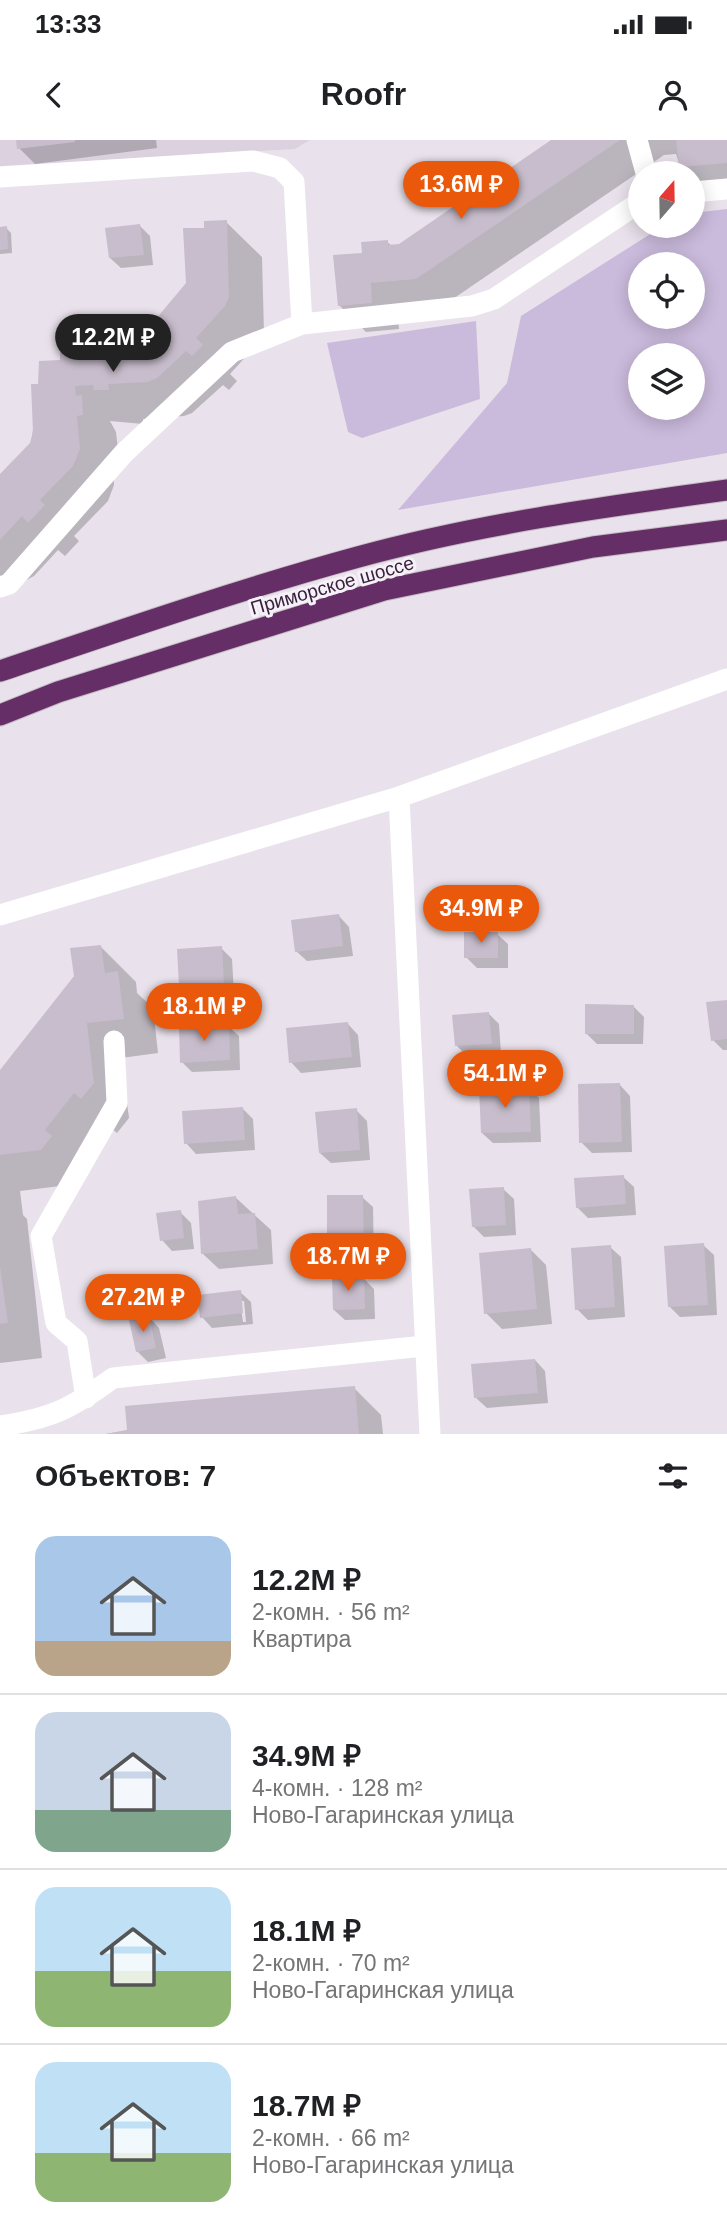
<!DOCTYPE html>
<html lang="ru">
<meta charset="utf-8">
<style>
body{margin:0;font-family:Helvetica,sans-serif;background:#f6f6f6;color:#202124;height:100vh;display:flex;flex-direction:column;font-size:26px;white-space:nowrap}
*{box-sizing:border-box;margin:0}
p{font-size:23px;color:#757577}
.icon{flex:none;width:38px;height:38px;fill:none;stroke:currentColor;stroke-width:2;stroke-linecap:round;stroke-linejoin:round}
.map{position:relative;height:1294px;overflow:hidden}
.panel{display:flex;flex-direction:column;background:#fff;flex:1}
.panel>*{flex:none}
.needle{width:46px;rotate:20deg}
.tools{position:absolute;left:628px;top:21px;display:grid;gap:14px}
.tools a{display:grid;place-items:center;width:77px;height:77px;border-radius:50%;background:#fff;box-shadow:0 4px 18px #0003;font-size:35px}
.price{position:absolute;translate:-50% -60px;padding:0 16px;border-radius:24px;background:#ea580c;color:#fff;font-size:23px;line-height:46px;filter:drop-shadow(0 2px 4px #0008)}
.price::after{content:'';position:absolute;left:50%;top:42px;width:21px;height:16px;margin-left:-10px;background:inherit;clip-path:polygon(0 0,100% 0,50% 100%)}
.price.selected{background:#222;color:#fff}
ul{padding:0;list-style:none}
li{display:flex;align-items:center;gap:21px;height:175px;padding:0 35px}
li+li{border-top:2px solid #e0e0e0}
li span{display:grid;place-items:center;flex:none;width:196px;height:140px;border-radius:21px;color:#555}
li>.icon{margin-inline-start:auto}
span .icon{width:84px;height:84px;fill:#fffc;stroke-width:1}
li b{font-size:30px}
h2{display:flex;justify-content:space-between;align-items:center;height:84px;padding:0 35px;font-size:30px}
.status{display:flex;justify-content:space-between;align-items:center;height:49px;padding:0 35px;background:#fff;direction:ltr}
.status svg{height:19px;fill:currentColor}
header{display:flex;justify-content:space-between;align-items:center;height:91px;padding:0 35px;background:#fff;font-size:32px;font-weight:700}
.map>svg:first-child{display:block}
.built{fill:#dcd2df}
.green{fill:#cabadc;fill-rule:evenodd}
.shadow{fill:#0003;fill-rule:evenodd}
.building{fill:#c8bdcc}
.lines{fill:none;stroke-linecap:round;stroke-linejoin:round}
.highway-casing{stroke:#c4bdc4;stroke-width:23}
.minor{stroke:#fff;stroke-width:21}
.highway{stroke:#662e67;stroke-width:21}
.labels{text-anchor:middle;stroke-width:6;stroke-linejoin:round;paint-order:stroke}
.street-label{font-size:19px;fill:#39223b;stroke:#f6f1f8}
</style>
<div class="status"><b>13:33</b><svg viewBox="0 0 49 12"><path d="M0 12V9h3v3zM5 12V6h3v6zM10 12V3h3v9zM15 12V0h3v12zM26 1h20v11H26zM47 4h2v5h-2z"/></svg></div>
<header><svg class="icon" aria-label="back" viewBox="0 0 24 24"><path d="M15 5l-7 7 7 7"/></svg>Roofr<svg class="icon" aria-label="person" viewBox="0 0 24 24"><circle cx="12" cy="8" r="4"/><path d="M4 21q1-7 8-7t8 7"/></svg></header>
<div class="map">
<svg width="727" height="1294" viewBox="0 0 727 1294">
<rect width="100%" height="100%" fill="#e9e1eb"/>
<path class="built" d="M0,0H310L295,9L0,26Z"/>
<path class="green" d="M727,69V313L398,370L507,243L521,176L663,86H693V73ZM640,124H693V177H640ZM640,215H693V268H640Z
M476,181L480,259L362,298L348,292L327,203Z"/>
<path class="shadow" d="M18,0H156L157,8L35,24L19,8Z
M555,0H727V51L707,53L693,39V33H688L680,26L676,14L664,15L444,165L397,169L399,189L366,192L339,165L364,114L387,102L392,106L400,105Z
M226,82L262,117L264,193L260,201L230,234L237,241L229,250L223,245L192,273L184,276L143,279V284L110,281L116,292L118,310L112,311L114,345L108,361L74,396L79,401L65,416L58,410L34,436L21,443L0,445V336L31,304L39,245L62,221L130,202L146,193L188,143L206,89Z
M140,86L150,96L153,125L121,128L110,118Z
M0,88H6L11,93L12,113L0,114Z
M339,776L349,787L353,816L307,821L296,811Z
M497,794L508,804V828H477L466,817Z
M101,807L136,842L137,853L153,868L158,913L121,918L129,978L117,993L110,987L76,1044L20,1051L23,1075L27,1079L42,1218L0,1223V933Z
M221,808L232,819L234,853L191,855L181,844Z
M727,862V910H723L713,900Z
M633,866L644,877L643,904H597L586,893Z
M489,874L499,884L501,914L467,916L456,905Z
M348,884L358,895L361,927L301,933L291,922Z
M228,886L239,896L240,930L192,932L182,922Z
M620,945L630,956L632,1012L592,1013L581,1002Z
M529,947L539,958L541,1002L493,1003L482,993Z
M242,968L253,979L255,1010L196,1014L186,1003Z
M356,970L367,981L370,1020L331,1023L320,1013Z
M623,1037L634,1047L636,1075L588,1078L577,1067Z
M503,1049L514,1059L516,1095L484,1097L473,1086Z
M362,1057L373,1067L374,1124L340,1125L329,1114Z
M236,1058L271,1090L273,1124L219,1129L203,1114Z
M180,1072L191,1083L194,1109L172,1111L162,1100Z
M703,1105L714,1115L717,1175L680,1177L670,1167Z
M610,1107L621,1117L625,1177L588,1180L577,1169Z
M531,1110L546,1125L552,1184L502,1189L486,1173Z
M363,1138L374,1149L375,1179L345,1180L334,1170Z
M240,1152L251,1162L253,1184L212,1188L202,1177ZM240,1161H244L246,1182H243Z
M149,1177L159,1188L166,1218L148,1222L137,1211Z
M535,1220L545,1231L548,1263L487,1268L476,1258Z
M354,1248L381,1275L383,1294H106Z"/>
<path class="building" d="M16,0H75V2L17,9Z
M551,0H620L416,139L371,143L372,163L338,166L333,115L362,113L361,102L388,100V105L399,104Z
M676,0H727V23L679,27Z
M227,80L229,157L225,166L196,198L203,205L192,216L186,211L157,238L148,242L108,244L109,250H94L93,245L75,246L76,256L82,255L83,275L77,276L80,309L73,326L40,360L45,365L28,383L22,376L0,400V334L30,303L33,292L31,244H38L39,221L60,220V212L95,210V202L130,200L145,192L186,143L183,88H204V81Z
M140,84L144,115L109,118L105,88Z
M7,86L8,109L0,110V87Z
M339,774L343,806L295,812L291,780Z
M464,792H498V818H464Z
M101,805L105,833L118,831L124,879L87,883L94,943L81,959L74,953L45,990L52,996L41,1010L0,1015V930L74,836L70,808Z
M222,806L224,843L179,845L177,809Z
M727,860V899L711,901L706,862Z
M585,864L634,865V894H585Z
M489,872L492,904L455,906L452,875Z
M348,882L352,917L289,923L286,888Z
M229,884L230,920L180,923L179,886Z
M620,943L622,1002L579,1003L578,944Z
M529,946L531,992L481,993L479,947Z
M243,967L245,1000L184,1004L182,971Z
M357,968L360,1010L319,1013L315,972Z
M624,1035L626,1064L576,1068L574,1038Z
M504,1047L506,1085L472,1087L469,1049Z
M327,1055H363L364,1114L327,1115Z
M236,1056L238,1074L255,1073L258,1109L201,1114L198,1061Z
M181,1070L184,1098L160,1101L156,1073Z
M704,1103L708,1165L668,1167L664,1106Z
M611,1105L615,1167L575,1170L571,1108Z
M531,1108L537,1169L484,1174L479,1113Z
M0,1127L8,1183L0,1184Z
M364,1136L365,1169L333,1170L332,1137Z
M241,1150L243,1173L200,1178L197,1155Z
M149,1175L156,1208L136,1212L129,1180Z
M535,1219L538,1253L474,1258L471,1224Z
M355,1246L359,1294H106L127,1290L125,1266Z"/>
<g class="lines">
<g class="highway-casing">
<path id="highway" d="M0,531C119,491 237,450 358,417C478,384 603,367 727,350
M0,575L58,552L384,450L593,407L727,390"/>
</g>
<path class="minor" d="M637,0L646,33
M0,37L253,21L280,28L294,42L302,184
M693,52L727,49
M0,447L9,444L124,313L232,212L302,184L472,166L494,159L640,62
M399,657L430,1294
M0,775L399,657L727,539
M86,1258L77,1201L56,1183L41,1096L117,963L114,901
M0,1286C51,1279 72,1268 113,1238L424,1206"/>
<use href="#highway" class="highway"/>
</g>
<g class="labels">
<g class="street-label">
<text transform="translate(332 445) rotate(-16)" y="7">Приморское шоссе</text>
</g>
</g>
</svg>
<div class="tools">
<a><svg class="needle" viewBox="-14 -14 28 28"><path d="M0-13l5 13h-10z" fill="#e53935"/><path d="M0 13l5-13h-10z" fill="#757577"/></svg></a>
<a><svg class="icon" aria-label="locate" viewBox="0 0 24 24"><circle cx="12" cy="12" r="6"/><path d="M12 2v4M12 18v4M2 12h4M18 12h4"/></svg></a>
<a><svg class="icon" aria-label="layers" viewBox="0 0 24 24"><path d="M12 4l9 5-9 5-9-5zM3 14l9 5 9-5"/></svg></a>
</div>
<b class="price" style="left:461px;top:81px">13.6M ₽</b>
<b class="price selected" style="left:113px;top:234px">12.2M ₽</b>
<b class="price" style="left:481px;top:805px">34.9M ₽</b>
<b class="price" style="left:204px;top:903px">18.1M ₽</b>
<b class="price" style="left:505px;top:970px">54.1M ₽</b>
<b class="price" style="left:348px;top:1153px">18.7M ₽</b>
<b class="price" style="left:143px;top:1194px">27.2M ₽</b>
</div>
<section class="panel">
<h2>Объектов: 7<svg class="icon" aria-label="filters" viewBox="0 0 24 24"><path d="M4 7h16M4 17h16"/><circle cx="9" cy="7" r="2"/><circle cx="15" cy="17" r="2"/></svg></h2>
<ul>
<li><span style="background:linear-gradient(#a9c7e8 75%,#b9a48a 0)"><svg class="icon" aria-label="home" viewBox="0 0 24 24"><path d="M3 11l9-7 9 7M6 9v11h12V9"/></svg></span><div><b>12.2M ₽</b><p>2-комн. · 56 m²</p><p>Квартира</p></div></li>
<li><span style="background:linear-gradient(#c9d6e8 70%,#7fa58c 0)"><svg class="icon" aria-label="home" viewBox="0 0 24 24"><path d="M3 11l9-7 9 7M6 9v11h12V9"/></svg></span><div><b>34.9M ₽</b><p>4-комн. · 128 m²</p><p>Ново-Гагаринская улица</p></div></li>
<li><span style="background:linear-gradient(#bfe0f5 60%,#8fb573 0)"><svg class="icon" aria-label="home" viewBox="0 0 24 24"><path d="M3 11l9-7 9 7M6 9v11h12V9"/></svg></span><div><b>18.1M ₽</b><p>2-комн. · 70 m²</p><p>Ново-Гагаринская улица</p></div></li>
<li><span style="background:linear-gradient(#bfe0f5 65%,#8fb573 0)"><svg class="icon" aria-label="home" viewBox="0 0 24 24"><path d="M3 11l9-7 9 7M6 9v11h12V9"/></svg></span><div><b>18.7M ₽</b><p>2-комн. · 66 m²</p><p>Ново-Гагаринская улица</p></div></li>
</ul>
</section>
